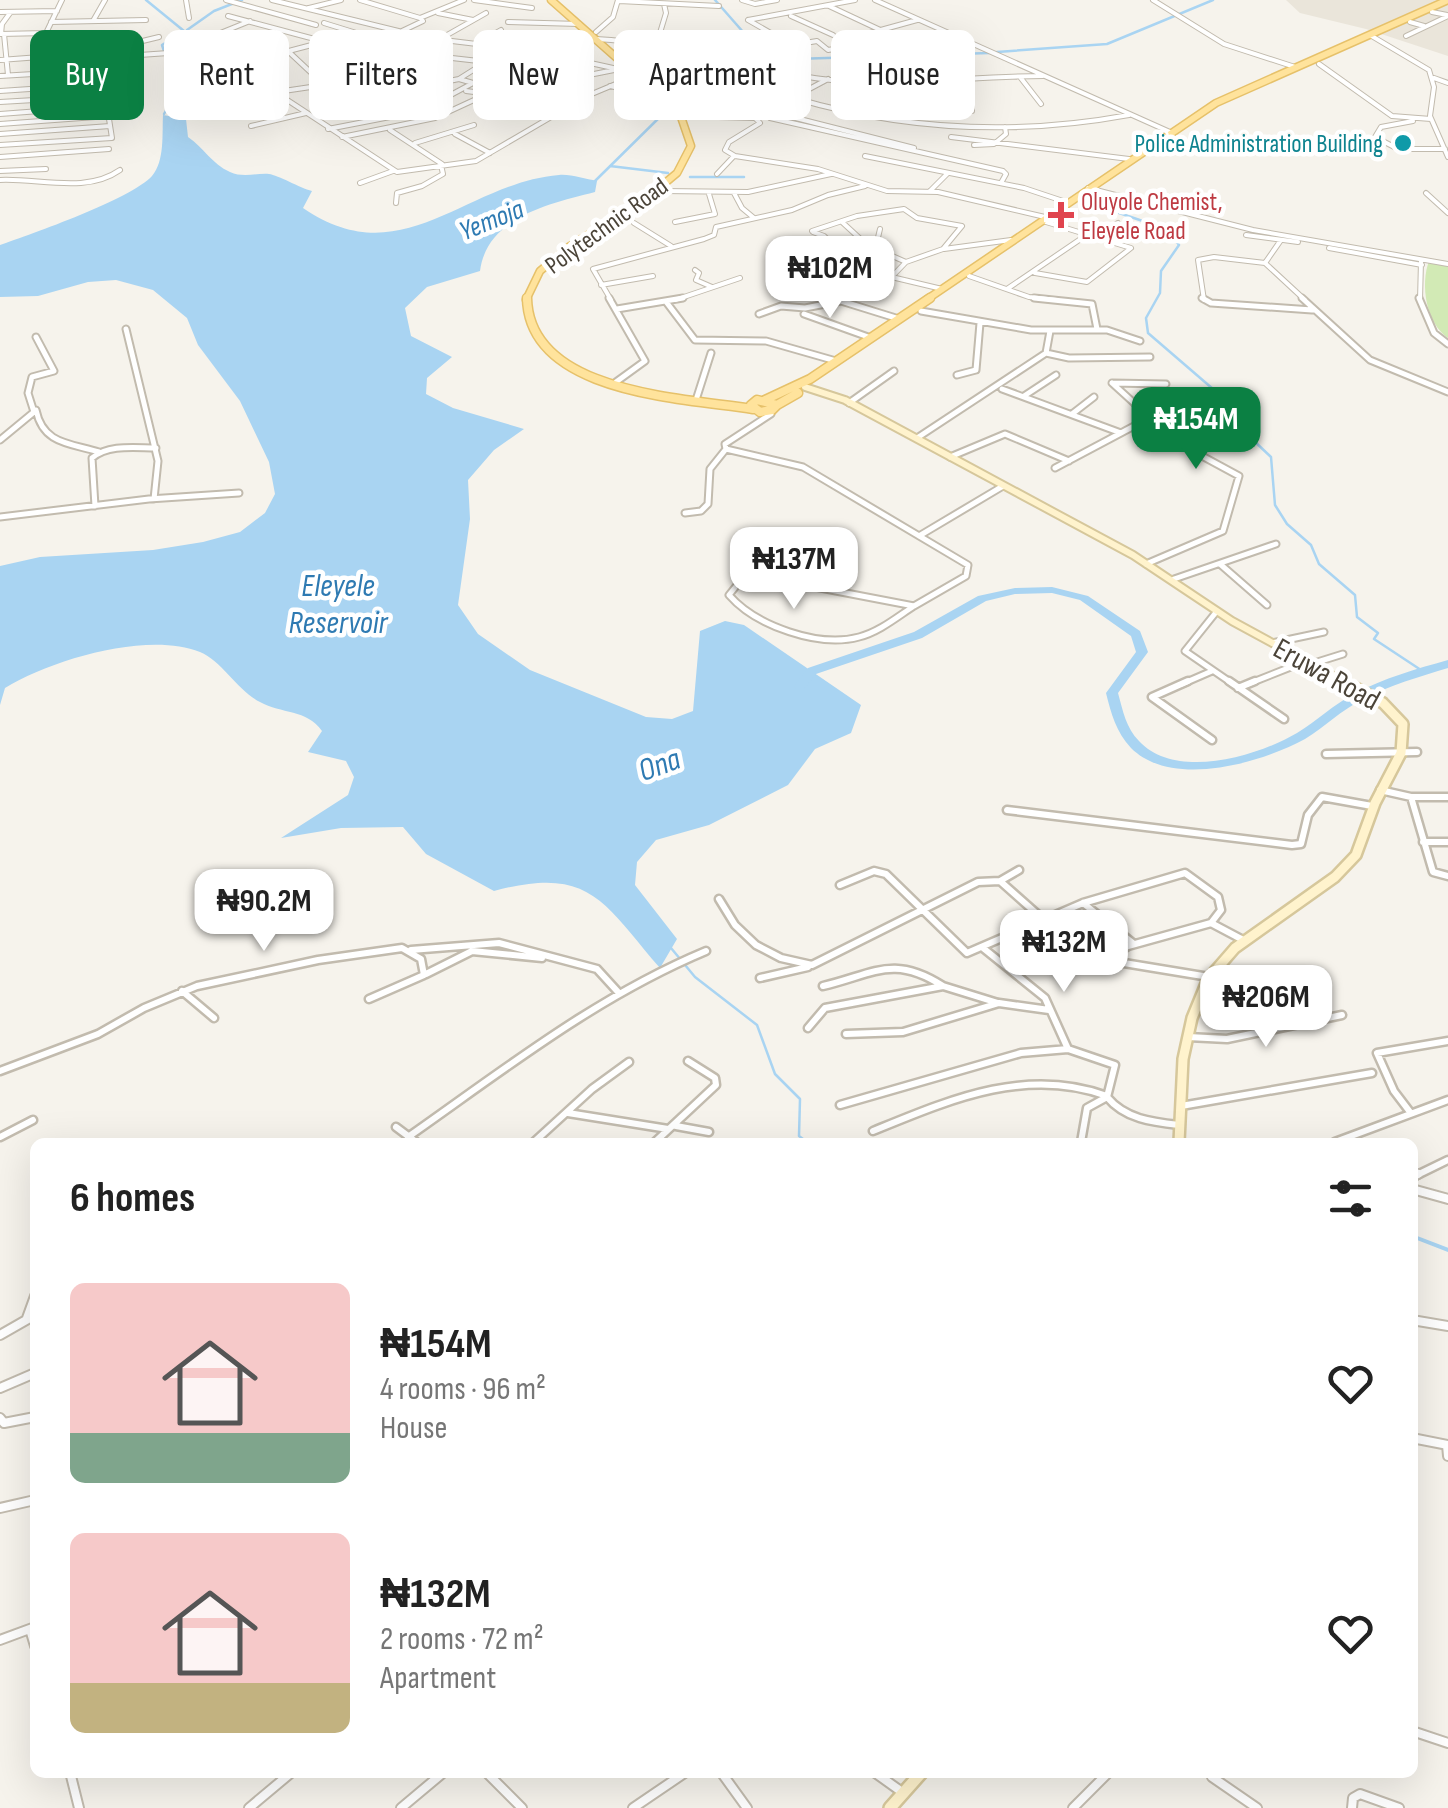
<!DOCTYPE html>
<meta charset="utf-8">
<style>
body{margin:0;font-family:"Sofia Sans Condensed",sans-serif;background:#f6f6f6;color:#222;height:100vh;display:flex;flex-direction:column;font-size:38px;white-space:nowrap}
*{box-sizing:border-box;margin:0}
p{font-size:32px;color:#767676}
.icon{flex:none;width:55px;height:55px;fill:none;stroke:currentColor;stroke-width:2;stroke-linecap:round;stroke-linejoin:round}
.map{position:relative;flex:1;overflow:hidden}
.details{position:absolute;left:30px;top:1138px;width:1388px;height:640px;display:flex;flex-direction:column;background:#fff;border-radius:15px;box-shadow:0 10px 40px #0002}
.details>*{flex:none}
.hud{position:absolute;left:30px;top:30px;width:1390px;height:90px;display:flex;gap:20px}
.price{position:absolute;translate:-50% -85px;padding:0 22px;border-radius:20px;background:#fff;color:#222;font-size:32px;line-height:65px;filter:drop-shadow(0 2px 5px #0008)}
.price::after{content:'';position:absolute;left:50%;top:60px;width:30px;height:22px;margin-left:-15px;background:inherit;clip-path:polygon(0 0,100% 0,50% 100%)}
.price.selected{background:#0b8043;color:#fff}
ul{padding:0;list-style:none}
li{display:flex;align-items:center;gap:30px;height:250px;padding:0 40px}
li span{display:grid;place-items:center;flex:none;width:280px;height:200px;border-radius:15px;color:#555}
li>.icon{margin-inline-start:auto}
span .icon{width:120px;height:120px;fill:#fffc;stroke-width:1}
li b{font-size:42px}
h2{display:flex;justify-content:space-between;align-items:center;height:120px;padding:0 40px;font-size:42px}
.chip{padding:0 35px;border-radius:15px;background:#fff;box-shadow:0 10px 40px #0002;font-size:35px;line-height:90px}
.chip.selected{background:#0b8043;color:#fff}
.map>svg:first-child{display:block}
.residential{fill:#eae5da}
.green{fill:#d2eab5}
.water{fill:#a9d4f2}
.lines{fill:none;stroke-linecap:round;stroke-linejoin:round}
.stream-far1{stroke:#a9d4f2;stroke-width:2.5}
.stream{stroke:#a9d4f2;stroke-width:4}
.river{fill:#a9d4f2;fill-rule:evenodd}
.street-far3-casing{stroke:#c2bbae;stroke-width:6}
.street-far2-casing{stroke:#c2bbae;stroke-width:9}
.street-far1-casing{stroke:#c2bbae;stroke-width:11}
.street-casing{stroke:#c2bbae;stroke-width:12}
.secondary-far2-casing{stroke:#d6c79b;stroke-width:10}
.secondary-far1-casing{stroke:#d6c79b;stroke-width:14}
.secondary-casing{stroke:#d6c79b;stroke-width:16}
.primary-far1-casing{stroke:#e6c16a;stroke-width:9}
.primary-casing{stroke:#e6c16a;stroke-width:11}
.street-far3{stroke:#fff;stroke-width:4}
.street-far2{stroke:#fff;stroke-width:5}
.street-far1{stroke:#fff;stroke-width:6}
.street{stroke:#fff;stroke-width:8}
.secondary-far2{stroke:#fff3cd;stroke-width:6}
.secondary-far1{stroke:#fff3cd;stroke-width:9}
.secondary{stroke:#fff3cd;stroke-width:11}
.primary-far1{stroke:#ffe39c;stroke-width:6}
.primary{stroke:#ffe39c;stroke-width:8}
.culture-dot{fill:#0f9aa8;stroke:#fff;stroke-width:4}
.health-dot{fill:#e0444e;stroke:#fff;stroke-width:4}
.labels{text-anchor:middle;stroke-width:9;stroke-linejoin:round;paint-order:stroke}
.far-culture-label{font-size:25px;fill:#0d838f;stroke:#fff;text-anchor:end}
.far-health-label{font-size:25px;fill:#be3a42;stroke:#fff;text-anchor:start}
.far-street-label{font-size:25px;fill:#4b4439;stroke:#fff}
.far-water-label{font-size:28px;font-style:italic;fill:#2e7ab2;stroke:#fff}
.street-label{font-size:30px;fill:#4b4439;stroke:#fff}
.water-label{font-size:32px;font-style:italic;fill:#2e7ab2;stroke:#fff}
</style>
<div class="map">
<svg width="1448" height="1808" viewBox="0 0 1448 1808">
<rect width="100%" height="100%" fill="#f6f3ec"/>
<path class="residential" d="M1286,0H1448V56L1366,29L1300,13Z"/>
<path class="green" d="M1429,261L1448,263V338C1426,323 1420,285 1429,261Z"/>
<path class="water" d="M163,115L186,119L188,137C204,148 212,164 230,172C243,178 256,173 269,174C278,175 300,188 312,191L303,208C402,276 464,183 559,175C571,174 585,179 597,181L595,192C549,204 487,217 480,271L427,287L405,308L411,336L452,357L427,378L426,394L453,408L524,429L494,450L468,480L470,519L458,605L478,634L530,670L646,717L672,719L693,711L700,631L725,621L744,625L861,705L851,733L815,749L788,785L709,825L656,840L637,862L635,885L677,939L660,968C603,902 590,865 494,891L426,854L403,827L341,828L281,838L348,795L354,777L346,761L308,752L322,731C307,709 281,714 260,702C238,691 222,661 200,652C147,631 51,660 5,688L0,705V566L40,557L153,550L203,542L240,532L265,513L275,494L269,462L240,401L198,345L187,318L153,290L116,280L88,282L38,296L0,297V245C32,234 131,199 152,176C165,161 162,133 163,115Z"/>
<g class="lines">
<path class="stream-far1" d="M146,0L184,31L162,45L167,60L179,73L166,91L168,107L164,114
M715,0L751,41L778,60
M187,30L214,11L242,0
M997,52L1107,44L1213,0
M685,104L714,96L722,86L762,60L989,53
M610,166L668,173
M690,177H744
M594,182L669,108
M1084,201L1169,230L1179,245L1161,271L1160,293L1146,318L1148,333L1213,389L1217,406L1271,457L1275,505L1287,524L1311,545L1319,564L1355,595L1357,617L1378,633L1374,639L1424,672
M671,948L695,977L757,1025L775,1074L800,1099L799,1136L807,1142"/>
<path class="stream" d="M1412,1236L1448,1250"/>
<path class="river" d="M1052,587L1088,596L1140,631L1148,652L1118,693C1123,711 1126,728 1139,741C1176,781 1258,756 1297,733C1317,721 1334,704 1354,694C1384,678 1416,669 1448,660V668C1419,677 1389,685 1362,700C1341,710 1325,727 1305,739C1261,763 1172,789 1131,748C1116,732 1111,713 1106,693L1136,652L1131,636L1080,600L1052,593L1015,594L986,601L922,638L816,674L804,689H796L794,686L808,668L914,632L978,596L1015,588Z"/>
<g class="street-far3-casing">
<path id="street-far3" d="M186,0L189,18
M226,0L316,25
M272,0L427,38L536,51L613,68
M360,0L420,18L464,0
M474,0L532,8
M742,0L755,4L777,0
M875,0L1170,132
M1153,0L1224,44L1295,67
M619,1L719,6
M829,6L923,50
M309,8L341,0
M0,12L57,11
M1432,12L1447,15
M438,13L473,20
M228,16L337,45L505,64L579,77L629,67
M791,16L833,35
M748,20L855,0
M748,20L790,44
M93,21L105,0
M51,22L146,20
M508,22L579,24
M1410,22L1424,26
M324,23L392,44L395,50
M402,31L423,21L421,18
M596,32L613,17L618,0
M223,33L282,53
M0,34L46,33
M1,34L2,24L10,13
M4,34L8,75
M660,34L720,38L715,47
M1370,35L1429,70L1434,87L1430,116L1448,157
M659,36L666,13L664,4
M1406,36L1448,16
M208,38L250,21
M440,39L486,13
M596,39C673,43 745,69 822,79C895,88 969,76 1043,76
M908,42L944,32
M478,43L501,30
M715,47L763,50L817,41L828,50L863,44L859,36L917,20
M373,48C379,78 388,101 420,110
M289,52L320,81L373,119
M424,56L421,64L428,86
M899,57L911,80
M939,57L953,86L950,111
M97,58L211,50L397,172L476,161L587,96L637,75
M0,60L93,53L159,37
M672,60L686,63L697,72
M850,63L854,81
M239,64L323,42
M1319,64L1392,116L1431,119
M633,65L667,48
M477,68L587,96
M641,71L654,70L690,51
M50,72L52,59L46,33L62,0
M0,76L100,70
M1020,77L1041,104
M1434,78L1448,83
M828,79L755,118L760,123L729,142L725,150L735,156L818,169L887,191L938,192L1045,217
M906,81L909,89L906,102
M553,85L579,79
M610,86L628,90
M0,91L104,84
M466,91L529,99L547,85
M277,92L378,77
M390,93L459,79L478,67
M342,96L384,89
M794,98C906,131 1015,136 1129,115
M0,102L103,96
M839,108L866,95L938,111H972L970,79
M215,112L278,94
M776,113L770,118L1003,171L1006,174L1001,183
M776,113L914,148
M0,114L106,106
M681,116L755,118
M1413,121L1381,127L1375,137L1398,149H1445
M0,124L109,116
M251,126L306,113
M328,129L421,111L473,83L459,79
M390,130L442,164
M0,134L110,126
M455,134L490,153
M342,137L435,118L487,94
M951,137L1129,159
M415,143L474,125
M0,145L112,138L101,68L93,53
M974,145L994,144L1006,134L1005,127
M865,156L1024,188L1066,202
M0,157L109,149
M0,171L46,169
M717,174L734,156
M0,180C39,178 86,194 120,170
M360,183L393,171
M1088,188L1253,230L1448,264
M663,191L748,192L831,174
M930,191L948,173
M734,193L742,208L754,218
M1426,193L1448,213
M396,203L397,193L422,186L443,174L441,165
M675,222L715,214L709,194
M842,222L867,245L906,262
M634,223L671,246
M813,232L824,236L858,269L942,289
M1096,235L1118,223
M1246,235L1298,242
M1281,240L1265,263L1305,300
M1329,248L1422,265
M944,249L1011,240
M875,250L880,229
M695,270L699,273L696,280L712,287
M1035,273L1087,282L1131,248L1046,222
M969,276L1029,297L1057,300
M802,280L876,293L906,262L943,249L962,226L917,218L904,209L857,216L812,231
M601,285L653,276
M1007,289L1088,234
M859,291L892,257
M611,300L593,269L704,239L714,235L716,227L792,210L828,195L865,186
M675,300L740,278
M1204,300L1198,260L1214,257L1265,263
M1420,300L1421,261"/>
</g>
<g class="street-far2-casing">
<path id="street-far2" d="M609,298L645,361L616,382
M1034,298L1092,304L1097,329
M1202,298L1211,303L1312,310
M1302,298L1370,360L1448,392
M1419,298L1434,333L1448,344
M667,303L695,340L766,341L836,361
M617,309L683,298
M921,311L1031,330H1107L1140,341
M759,314L781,306L805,308L841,301L899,319
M804,314L871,338
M126,329L158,461L154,499
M1046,353L1069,358L1150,357
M957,375L976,370L980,323
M1112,383L1178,443L1239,476L1223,531L1146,564
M1112,383L1166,384
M1002,389L1121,433
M1024,396L1056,375
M696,400L711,353
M849,403L894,371
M36,410C43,444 69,443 99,452
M1072,414L1094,397
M917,438L1046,353L1050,331
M0,440L34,412L28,393L32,377L54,371L36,337
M1183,447L1214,435
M726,449L803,467L968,565L966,576L914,606
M950,457L1005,434L1069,461
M1055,468L1136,425
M95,506L92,458C109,444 135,448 156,448
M685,513L701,511L708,504L710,469L726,449L725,444L771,414L768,412
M0,517L149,499L239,493
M919,536L1003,486
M1220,564L1267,605
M762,578L773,579L914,606C897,617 879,632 859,637C819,648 756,626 729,595L737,585Z
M1174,579L1276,544
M1217,611L1185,651L1233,684
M1272,643L1324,632
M1311,664L1343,654
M1182,684L1212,671
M1248,684L1306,661"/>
</g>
<g class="street-far1-casing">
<path id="street-far1" d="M1188,681L1152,697L1212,740
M1229,681L1284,719
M1238,688L1255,681
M1326,754L1417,752
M1380,790L1411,797H1448
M1411,797L1433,872L1448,876
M1007,810L1292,845L1301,844L1308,815L1322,797L1372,806
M1423,842H1448
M1019,870L1000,881L1079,951L1115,959
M840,885L874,871L886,874L967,953L1083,903L1185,873L1218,897L1221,910L1211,923
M719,899L735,925L756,945L781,958L812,965L978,882L1000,881
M1083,903L1134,944
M983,948L1045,998L1068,1049L1115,1065L1107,1097C1125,1119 1152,1122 1179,1125
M411,950L499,943L597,969L618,992
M426,974L472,951L542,958
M1209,977L1118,962L1115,954L1128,946L1211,923L1245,941
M760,978L808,967
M823,986C874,974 893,954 943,986
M182,991L214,1018
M808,1028L825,1008L943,986L998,1003
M846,1034L903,1032L999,1003L1049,1010
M1188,1037L1227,1039L1342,1015
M0,1071L98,1034L144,1008L197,986L318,960L402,948L421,959L424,975L369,999
M840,1105L1021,1053L1068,1049
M1181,1106L1372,1073
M1410,1112L1394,1091L1377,1053L1448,1041
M568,1113L668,1129
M676,1126L709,1132
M396,1127L416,1142
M873,1131C949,1100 1026,1066 1107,1096
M0,1137L33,1120
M408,1137C505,1069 596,997 706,951
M534,1142L592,1089L629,1062
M655,1142L716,1085L715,1078L688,1061
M1081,1142L1087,1108L1107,1097
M1335,1142L1448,1100
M1413,1177L1448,1160"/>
</g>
<g class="street-casing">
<path id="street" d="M1412,1177L1418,1174
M1412,1189L1448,1199
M27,1318L35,1296
M1412,1320L1448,1326
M0,1335L35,1315
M0,1388L35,1373
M0,1418L4,1423L35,1417
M1412,1438L1448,1445
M1447,1445L1448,1456
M0,1508L35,1500
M30,1629L35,1646
M0,1640L35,1627
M1412,1731L1448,1743
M70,1772L79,1808
M486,1772L522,1808
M721,1772L747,1808
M874,1772L902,1792
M1212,1777L1257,1808
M249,1808L292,1772
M401,1808L444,1772
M633,1808L686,1772
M1073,1808L1109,1772
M1352,1808L1353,1798L1360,1794L1399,1808"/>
</g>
<g class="secondary-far2-casing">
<path id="secondary-far2" d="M805,387L845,400L1133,555L1232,621L1348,684"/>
</g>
<g class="secondary-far1-casing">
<path id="secondary-far1" d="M1179,1142L1183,1059L1192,1018L1208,979L1235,948L1335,877L1356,855L1375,803L1401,753L1403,724L1383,703L1343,681"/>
</g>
<g class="secondary-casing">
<path id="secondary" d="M890,1808L922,1772"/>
</g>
<g class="primary-far1-casing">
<path id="primary-far1" d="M526,300L540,271L570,246L647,198L677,173L691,146L680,114L551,0
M926,300L1216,103L1448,0"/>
</g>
<g class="primary-casing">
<path id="primary" d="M527,298C529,394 684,398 753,409
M757,400L777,405L772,410L760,412L751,405Z
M765,400L810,379L930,298
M777,405L798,393"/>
</g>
<use href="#street-far3" class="street-far3"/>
<use href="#street-far2" class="street-far2"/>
<use href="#street-far1" class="street-far1"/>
<use href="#street" class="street"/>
<use href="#secondary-far2" class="secondary-far2"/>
<use href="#secondary-far1" class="secondary-far1"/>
<use href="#secondary" class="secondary"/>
<use href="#primary-far1" class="primary-far1"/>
<use href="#primary" class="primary"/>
</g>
<circle class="culture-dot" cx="1403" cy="143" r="10"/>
<path class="health-dot" d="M1056 200h10v10h10v10h-10v10h-10v-10h-10v-10h10z"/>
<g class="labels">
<g class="far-culture-label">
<text x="1383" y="152">Police Administration Building</text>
</g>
<g class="far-health-label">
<text x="1081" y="210">Oluyole Chemist,<tspan x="1081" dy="29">Eleyele Road</tspan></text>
</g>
<g class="far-street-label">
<text transform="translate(606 225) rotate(-36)" y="9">Polytechnic Road</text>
</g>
<g class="far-water-label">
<text transform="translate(491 219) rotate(-22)" y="10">Yemoja</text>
</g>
<g class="street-label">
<text transform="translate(1327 674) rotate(29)" y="10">Eruwa Road</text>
</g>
<g class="water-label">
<text x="338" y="596">Eleyele<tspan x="338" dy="37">Reservoir</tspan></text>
<text transform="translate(659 764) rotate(-20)" y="11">Ona</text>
</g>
</g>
</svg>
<b class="price" style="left:830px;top:321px">₦102M</b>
<b class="price selected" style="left:1196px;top:472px">₦154M</b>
<b class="price" style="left:794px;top:612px">₦137M</b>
<b class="price" style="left:264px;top:954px">₦90.2M</b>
<b class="price" style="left:1064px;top:995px">₦132M</b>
<b class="price" style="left:1266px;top:1050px">₦206M</b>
<div class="hud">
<a class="chip selected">Buy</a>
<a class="chip">Rent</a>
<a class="chip">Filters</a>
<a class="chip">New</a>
<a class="chip">Apartment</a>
<a class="chip">House</a>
</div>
<section class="details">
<h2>6 homes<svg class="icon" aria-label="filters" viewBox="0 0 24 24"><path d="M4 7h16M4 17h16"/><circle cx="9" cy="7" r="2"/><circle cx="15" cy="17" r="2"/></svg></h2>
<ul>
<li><span style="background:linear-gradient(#f6c9c9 75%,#7fa58c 0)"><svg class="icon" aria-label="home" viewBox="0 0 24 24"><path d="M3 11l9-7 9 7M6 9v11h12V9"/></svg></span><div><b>₦154M</b><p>4 rooms · 96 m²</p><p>House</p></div><svg class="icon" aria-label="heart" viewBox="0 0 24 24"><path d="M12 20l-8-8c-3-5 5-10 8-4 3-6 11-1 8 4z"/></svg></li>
<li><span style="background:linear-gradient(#f6c9c9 75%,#c2b280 0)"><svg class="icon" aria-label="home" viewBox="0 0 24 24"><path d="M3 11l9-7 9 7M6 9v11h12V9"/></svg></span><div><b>₦132M</b><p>2 rooms · 72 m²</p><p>Apartment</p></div><svg class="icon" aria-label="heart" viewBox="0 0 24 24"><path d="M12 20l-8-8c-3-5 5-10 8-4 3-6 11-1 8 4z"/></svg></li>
</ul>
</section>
</div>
